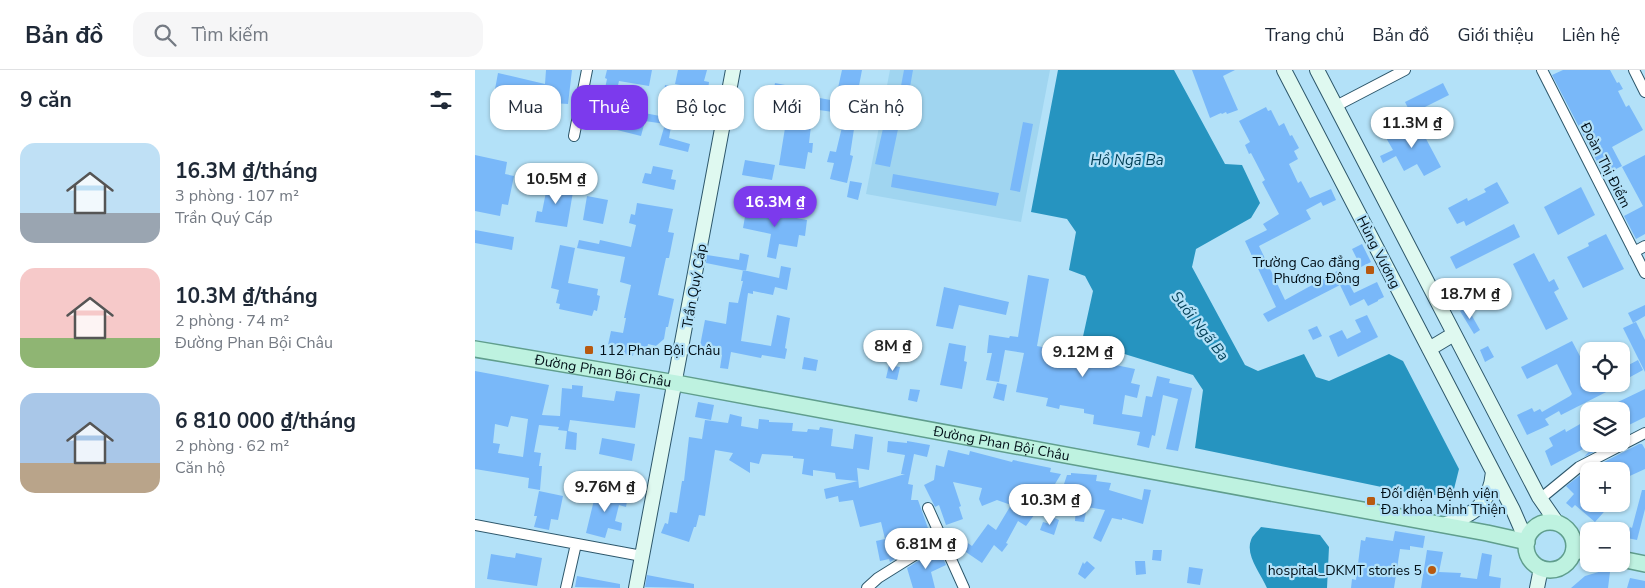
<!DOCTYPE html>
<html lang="vi">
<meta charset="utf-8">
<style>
body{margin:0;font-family:"Nunito Sans",sans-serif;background:#f6f6f7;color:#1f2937;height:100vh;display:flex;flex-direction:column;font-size:19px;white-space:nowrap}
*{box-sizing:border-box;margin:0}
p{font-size:16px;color:#747a83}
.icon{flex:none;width:28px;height:28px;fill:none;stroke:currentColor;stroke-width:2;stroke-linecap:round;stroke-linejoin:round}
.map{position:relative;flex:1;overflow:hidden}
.sheet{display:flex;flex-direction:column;background:#fff;width:475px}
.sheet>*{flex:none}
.banner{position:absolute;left:15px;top:15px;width:475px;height:45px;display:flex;gap:10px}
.controls{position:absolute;left:1105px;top:272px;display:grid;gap:10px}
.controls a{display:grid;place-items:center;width:50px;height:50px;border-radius:10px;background:#fff;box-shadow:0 1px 4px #0004;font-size:25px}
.price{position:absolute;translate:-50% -42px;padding:0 11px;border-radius:18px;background:#fff;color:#222;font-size:16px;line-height:32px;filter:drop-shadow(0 1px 2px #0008)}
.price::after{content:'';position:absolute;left:50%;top:30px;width:15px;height:11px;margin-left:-8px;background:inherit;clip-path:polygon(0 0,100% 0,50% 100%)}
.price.selected{background:#7c3aed;color:#fff}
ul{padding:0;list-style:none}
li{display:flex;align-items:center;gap:15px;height:125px;padding:0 20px}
li span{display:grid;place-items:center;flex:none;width:140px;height:100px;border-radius:15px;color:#555}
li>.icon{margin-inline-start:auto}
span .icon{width:60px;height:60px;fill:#fffc;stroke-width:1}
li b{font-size:21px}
h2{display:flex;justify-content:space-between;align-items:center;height:60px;padding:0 20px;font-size:21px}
.pill{padding:0 18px;border-radius:15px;background:#fff;box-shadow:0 1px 4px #0004;font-size:18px;line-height:45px}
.pill.selected{background:#7c3aed;color:#fff}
header{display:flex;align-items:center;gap:30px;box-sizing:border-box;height:70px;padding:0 25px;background:#fff;border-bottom:1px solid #e0e1e3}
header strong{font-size:24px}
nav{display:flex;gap:28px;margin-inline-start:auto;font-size:18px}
.search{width:350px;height:45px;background:#f6f6f7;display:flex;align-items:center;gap:12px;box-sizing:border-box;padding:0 18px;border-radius:15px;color:#747a83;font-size:19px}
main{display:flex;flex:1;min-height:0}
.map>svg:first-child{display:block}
.built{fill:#a0d5f0}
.water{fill:#2694c0}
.building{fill:#79b8f9;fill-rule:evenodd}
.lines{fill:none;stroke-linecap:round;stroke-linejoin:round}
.street-casing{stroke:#2d576b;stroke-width:12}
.secondary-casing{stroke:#2d576b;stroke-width:16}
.primary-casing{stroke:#609e8d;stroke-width:18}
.street{stroke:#fff;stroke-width:10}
.secondary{stroke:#dff9f0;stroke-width:14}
.primary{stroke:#bef2e0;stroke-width:15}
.poi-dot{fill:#b85910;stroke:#b3e1f8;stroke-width:2}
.labels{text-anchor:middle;stroke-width:4.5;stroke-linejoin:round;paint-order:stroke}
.street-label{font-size:14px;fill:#021018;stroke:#b3e1f8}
.poi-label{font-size:14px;fill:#021018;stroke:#b3e1f8;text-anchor:end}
.water-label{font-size:15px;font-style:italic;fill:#003e55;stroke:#b3e1f8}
</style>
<header>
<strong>Bản đồ</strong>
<div class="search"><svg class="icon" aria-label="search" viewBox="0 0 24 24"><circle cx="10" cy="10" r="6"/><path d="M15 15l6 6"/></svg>Tìm kiếm</div>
<nav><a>Trang chủ</a><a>Bản đồ</a><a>Giới thiệu</a><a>Liên hệ</a></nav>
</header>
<main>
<section class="sheet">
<h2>9 căn<svg class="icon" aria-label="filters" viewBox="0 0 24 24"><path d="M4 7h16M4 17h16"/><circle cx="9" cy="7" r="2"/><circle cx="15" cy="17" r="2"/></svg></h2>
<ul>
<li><span style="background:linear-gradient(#bfe0f5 70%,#9aa5b1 0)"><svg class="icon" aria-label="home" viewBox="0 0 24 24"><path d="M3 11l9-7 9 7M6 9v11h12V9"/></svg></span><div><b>16.3M ₫/tháng</b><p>3 phòng · 107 m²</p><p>Trần Quý Cáp</p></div></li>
<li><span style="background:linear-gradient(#f6c9c9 70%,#8fb573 0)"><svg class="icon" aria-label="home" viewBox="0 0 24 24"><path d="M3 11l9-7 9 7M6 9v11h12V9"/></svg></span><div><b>10.3M ₫/tháng</b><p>2 phòng · 74 m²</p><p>Đường Phan Bội Châu</p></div></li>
<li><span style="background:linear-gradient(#a9c7e8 70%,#b9a48a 0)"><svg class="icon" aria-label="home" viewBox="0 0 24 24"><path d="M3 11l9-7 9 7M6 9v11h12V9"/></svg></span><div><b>6 810 000 ₫/tháng</b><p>2 phòng · 62 m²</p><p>Căn hộ</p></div></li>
</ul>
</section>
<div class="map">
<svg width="1170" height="518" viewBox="0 0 1170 518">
<rect width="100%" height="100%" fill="#b3e1f8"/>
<path class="built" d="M415,0H575L546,152L391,124Z"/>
<path class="water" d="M583,0H699L750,94L767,95L785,133L776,148L721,179L717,197L770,295L783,301L829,284L841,307L854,311L914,284L928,291L984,399L979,419L963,425H945L720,378L728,320L718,305L607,271L618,221L610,206L594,200L601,162L592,149L556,142Z
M786,457L845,465L854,477L852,518H792C786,504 770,485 776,470C777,466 783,461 786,457Z"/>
<path class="building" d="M71,0H97L93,34L61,32L58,47L16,41L23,3L70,14Z
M132,0H177L174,16L144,11L138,37L185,46L190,15L203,18L194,68L215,74L213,82L184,75L190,54L170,51L166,66L122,55L132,9L130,8Z
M203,0H232L229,11L234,12L233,20L200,14Z
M367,0H387L383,21L363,18Z
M429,0H438L435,17L426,16Z
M717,0H760L748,6L763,40L752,44L751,42L747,44L746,43L735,48Z
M1088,0H1135L1142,13L1144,12L1148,19L1143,21L1151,37L1154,35L1168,60L1137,77L1147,96L1129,105L1077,5Z
M300,13L335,20L334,26L366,32L365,43L344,40L345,37L297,28Z
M968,13L974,25L936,44L930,32Z
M397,22L430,26L415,97L400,94L409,54L392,51Z
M791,37L793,41L796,40L804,56L809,53L815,66L817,65L824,78L819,81L823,89L814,94L823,113L826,111L835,128L856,119L861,130L848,136L846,132L831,140L836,149L784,176L810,230L866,199L879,223L902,212L909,227L903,230V231L893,236L889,229L875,236L865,215L793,252L788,244L801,237L770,171L792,160L788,154L804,144L787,112L790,110L776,83L774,84L770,75L775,72L764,51Z
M941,50L966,97L949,106L942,94L929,101L921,86L908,93L905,86L918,80L910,66Z
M548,52L558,54L545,122L535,120Z
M321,54L336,56L334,73H338L337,83L333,82L330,99L304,95L310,58L320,60Z
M367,57L379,59L375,85L378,86L372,113L355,109L359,93L352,92L355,81L361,82Z
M0,85L32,92L30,104L39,106L33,135L27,134L25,146L0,141Z
M1170,85V164L1161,169L1149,146L1168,136L1147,97Z
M270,90L300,95L297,110L267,105Z
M178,96L198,100L196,109L201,110L199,120L167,113L170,103L176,104Z
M418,104L524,123L521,136L416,117Z
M375,111L387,113L383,130L372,127Z
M73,112L99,116L92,157L60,152L62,141L67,142Z
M1022,112L1034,133L991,156L989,151L982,154L973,138L992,128L993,131L1011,122L1009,119Z
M1106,117L1120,145L1083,165L1069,137Z
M112,126L133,130L128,154L108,150Z
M162,133L198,139L193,162L199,163L194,188H191L183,225L199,229L193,257H191L189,269L181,276L173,274L172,280L166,283L159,281L158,286L149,284L150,278L133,275L136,261L148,263L151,248H149L156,215L145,212L150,187L102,178L104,170L124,174L125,170L156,177L161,155L154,153L156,144L160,145Z
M272,135L300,140V144L332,150L330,166L324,165L322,177L304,174L301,189L292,187L296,164L268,158Z
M1039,154L1045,167L981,199L975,187Z
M0,160L39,167L37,180L0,173Z
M1131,164L1149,199L1108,218L1092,187L1114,176L1113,173Z
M887,174L896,192L886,197L877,179Z
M85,175L100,178L93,213L123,219L122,225L125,226L122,241L119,240L117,246L84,239L85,234L81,233L84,220L76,218Z
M265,183L274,185L271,201L231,193L232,185L264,190Z
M1059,183L1074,212L1079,209L1084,219L1079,222L1093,249L1071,260L1038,194Z
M306,196L316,198L312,220L300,217L298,225L278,221V224L273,223L266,271L296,276L302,245L315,248L310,278L312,279L310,289L287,285L286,288L256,282L253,299L245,298L247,285L224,281L230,250L251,254L254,232L263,233L268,211H266L268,200L304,208Z
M553,205L574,209L562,276L593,282L592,284L626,290V292L660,299L656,313L665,315L662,328L650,325L647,344L667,347L671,326L677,327L682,306L695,309L694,313L717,318L703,381L691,379L703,329L688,325L680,366L677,365L674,378L662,375L665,362L618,354L619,345L609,343V339L585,335L584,339L571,336L573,328L541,322L549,283L530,280L524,312L511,310L517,283H512L514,265L534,268L535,266L543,267Z
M469,217L534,232L531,245L484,235L478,259L461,256Z
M1170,235V246L1158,253L1153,243Z
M992,237L1005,260L999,264L985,241Z
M892,245L903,267L863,287L854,266L867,260L872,269L886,262L880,250Z
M1161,252L1170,270V302L1148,258Z
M842,256L847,266L838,270L833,260Z
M1097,271L1107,290L1114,286V314H1147L1086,345L1084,341L1070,349L1074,355L1052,365L1042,345L1057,338L1059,342L1065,339L1067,342L1095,326L1097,324L1082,294L1052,309L1046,297Z
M474,273L491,276L489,291L492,292L487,319L465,315Z
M1013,276L1019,287L1010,292L1005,280Z
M329,287L343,290L341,301L327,299Z
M1163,290L1168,300L1146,312V299Z
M414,295L425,297L422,310L411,308Z
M0,301L74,315L67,345L85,346L87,318L97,319V315L108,316L107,327L139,331L141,321L165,324L160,358L95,350L93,361L102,363L101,380L90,379L92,361L83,360L84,357L64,355L59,382L66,383L64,396H67L65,420L53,418L54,408L0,399ZM36,346L53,349L48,387L23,383L25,374L18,373L20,354L33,357Z
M522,313L532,315L529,331L518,328Z
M435,319L445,320L442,332L433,330Z
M1170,319V347L1154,355L1143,332Z
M223,332L239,335L236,350L220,347Z
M255,344L267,347L266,356L283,359L284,349L294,350V352L318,353L317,361L332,362L333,359L344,360L345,357L358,359L356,376L378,379L380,364L398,367L394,400L382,398L384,418L430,404H426L430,385L412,382L413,371L432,373V371L455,375L452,387L439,384L433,414L438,415L436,430H443L454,461H456L458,466L415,492L414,489L405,491L401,471L410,469L406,452L385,457L378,430L364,432L363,426L351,429L349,419L383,411L361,409L360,403L338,400V406L327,404L329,389L318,388V386L287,384L284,394L275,392V403L254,390L258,383L240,380L230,446L224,445L221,457H219L214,472L186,463L190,453L193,454L195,442L202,443L207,411H209L214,367L227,369L230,350L253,353Z
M1114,349V376L1076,396L1070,381L1078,376L1074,368L1090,359L1091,362Z
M127,368L160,374L157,391L124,384Z
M1121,374H1134L1109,387Z
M1164,374H1167L1170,379V399L1146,410V401H1134L1129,392Z
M473,380L494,385L495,381L537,392L538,390L576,398L575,402L586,404L571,429L551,456L543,451L531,473L533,474L527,482L519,475L507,493L485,478L490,471L497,476L513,454L521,460L536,435L522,430L507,436L504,429L507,418L478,412L486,436L484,437L488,449L471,455L464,435L460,437L449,415L459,410L461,395L469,397Z
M1124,394L1117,401H1114V434H1136L1120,452L1100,435L1097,438L1091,433L1099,424L1091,416L1108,403Z
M596,403L622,405L621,411L636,413L634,420L667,430L669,419L676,420L668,454L647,448V450L637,448L626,472L618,468L630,440L612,437L609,452L600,451L602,420H587L592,405H596Z
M119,419L153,426L151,437L144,435L140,451L147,453L146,461L133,458L130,468L111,463L119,430L116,429Z
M1167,420H1170V439L1162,470L1152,468L1155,457L1157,458Z
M64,421L88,426L83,450L76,449L74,460L59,457L62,446H59Z
M577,447L584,450L579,465L565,460L568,452L575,454Z
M920,461L950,466L948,478L935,476V480L925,479L919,518H876L877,509L881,510L886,470L890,471L891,467L918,471Z
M464,478L471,495L456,502L460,518H438L432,498Z
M678,480H687L686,491L677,490Z
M952,480L968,482L964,502L986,503L985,507L1002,509L1007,483L1017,485L1014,506L1026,508L1025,518H946Z
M41,483L67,488L62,516L12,509L16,484L40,488Z
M612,491L620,498L610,509L603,504L608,492L609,494Z
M660,491H670L671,504L661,505Z
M714,497L728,499L725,515L712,513Z
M1127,501L1135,502L1133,518H1096L1110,506Z
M172,505L219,514V518L170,517Z
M102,506L145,514V518L100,517Z
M1155,508L1170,511V518H1152Z"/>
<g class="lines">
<g class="street-casing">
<path id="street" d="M1067,0L1170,203
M1159,0L1170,22
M861,36L930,0
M99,66L112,0
M1159,182L1170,176
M1065,429L1104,397L1170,363
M453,438L489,518
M0,455L167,486
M91,518L101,474
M392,518L403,508L467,468"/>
</g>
<g class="secondary-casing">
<path id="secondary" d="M809,0L1038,440L1052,472
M842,0L1064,427L1082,453
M954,279L979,264
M968,455C999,445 1015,435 1018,402
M161,518L258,0
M1062,518L1066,498"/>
</g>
<g class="primary-casing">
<g id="primary">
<path id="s1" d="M0,279L201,313L1012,463L1052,472"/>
<circle cx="1075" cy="476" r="24"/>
<path d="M1099,480L1114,483"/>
<path d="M1146,489L1170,494"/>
</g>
</g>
<use href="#street" class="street"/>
<use href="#secondary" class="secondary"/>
<use href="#primary" class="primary"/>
</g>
<g class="poi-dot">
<rect x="890" y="195" width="10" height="10" rx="2.5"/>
<rect x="109" y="275" width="10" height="10" rx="2.5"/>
<rect x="891" y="426" width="10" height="10" rx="2.5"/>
<circle cx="957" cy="500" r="5"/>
</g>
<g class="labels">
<g class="street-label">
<text transform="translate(1131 95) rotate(63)" y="5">Đoàn Thị Điểm</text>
<text transform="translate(904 182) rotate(63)" y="5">Hùng Vương</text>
<text transform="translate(219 216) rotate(-80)" y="5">Trần Quý Cáp</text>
<text dy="5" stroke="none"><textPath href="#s1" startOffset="130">Đường Phan Bội Châu</textPath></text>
<text dy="5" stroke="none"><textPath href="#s1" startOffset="535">Đường Phan Bội Châu</textPath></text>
</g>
<g class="poi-label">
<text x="885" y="197">Trường Cao đẳng<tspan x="885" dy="16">Phương Đông</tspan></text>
<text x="124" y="285" text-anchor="start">112 Phan Bội Châu</text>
<text x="906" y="428" text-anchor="start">Đối diện Bệnh viện<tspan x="906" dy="16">Đa khoa Minh Thiện</tspan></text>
<text x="947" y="505">hospital_DKMT stories 5</text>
</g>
<g class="water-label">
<text x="652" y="95">Hồ Ngã Ba</text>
<text transform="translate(725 256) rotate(52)" y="5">Suối Ngã Ba</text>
</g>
</g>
</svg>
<div class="controls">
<a><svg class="icon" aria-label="locate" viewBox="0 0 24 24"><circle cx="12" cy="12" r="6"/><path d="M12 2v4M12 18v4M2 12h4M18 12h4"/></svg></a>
<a><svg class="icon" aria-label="layers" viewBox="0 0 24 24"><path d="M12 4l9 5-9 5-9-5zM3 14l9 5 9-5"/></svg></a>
<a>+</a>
<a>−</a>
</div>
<b class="price" style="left:937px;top:79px">11.3M ₫</b>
<b class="price" style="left:81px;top:135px">10.5M ₫</b>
<b class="price selected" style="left:300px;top:158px">16.3M ₫</b>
<b class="price" style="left:995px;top:250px">18.7M ₫</b>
<b class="price" style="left:418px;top:302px">8M ₫</b>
<b class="price" style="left:608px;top:308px">9.12M ₫</b>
<b class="price" style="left:130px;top:443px">9.76M ₫</b>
<b class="price" style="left:575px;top:456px">10.3M ₫</b>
<b class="price" style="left:451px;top:500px">6.81M ₫</b>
<div class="banner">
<a class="pill">Mua</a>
<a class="pill selected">Thuê</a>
<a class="pill">Bộ lọc</a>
<a class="pill">Mới</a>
<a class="pill">Căn hộ</a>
</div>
</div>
</main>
